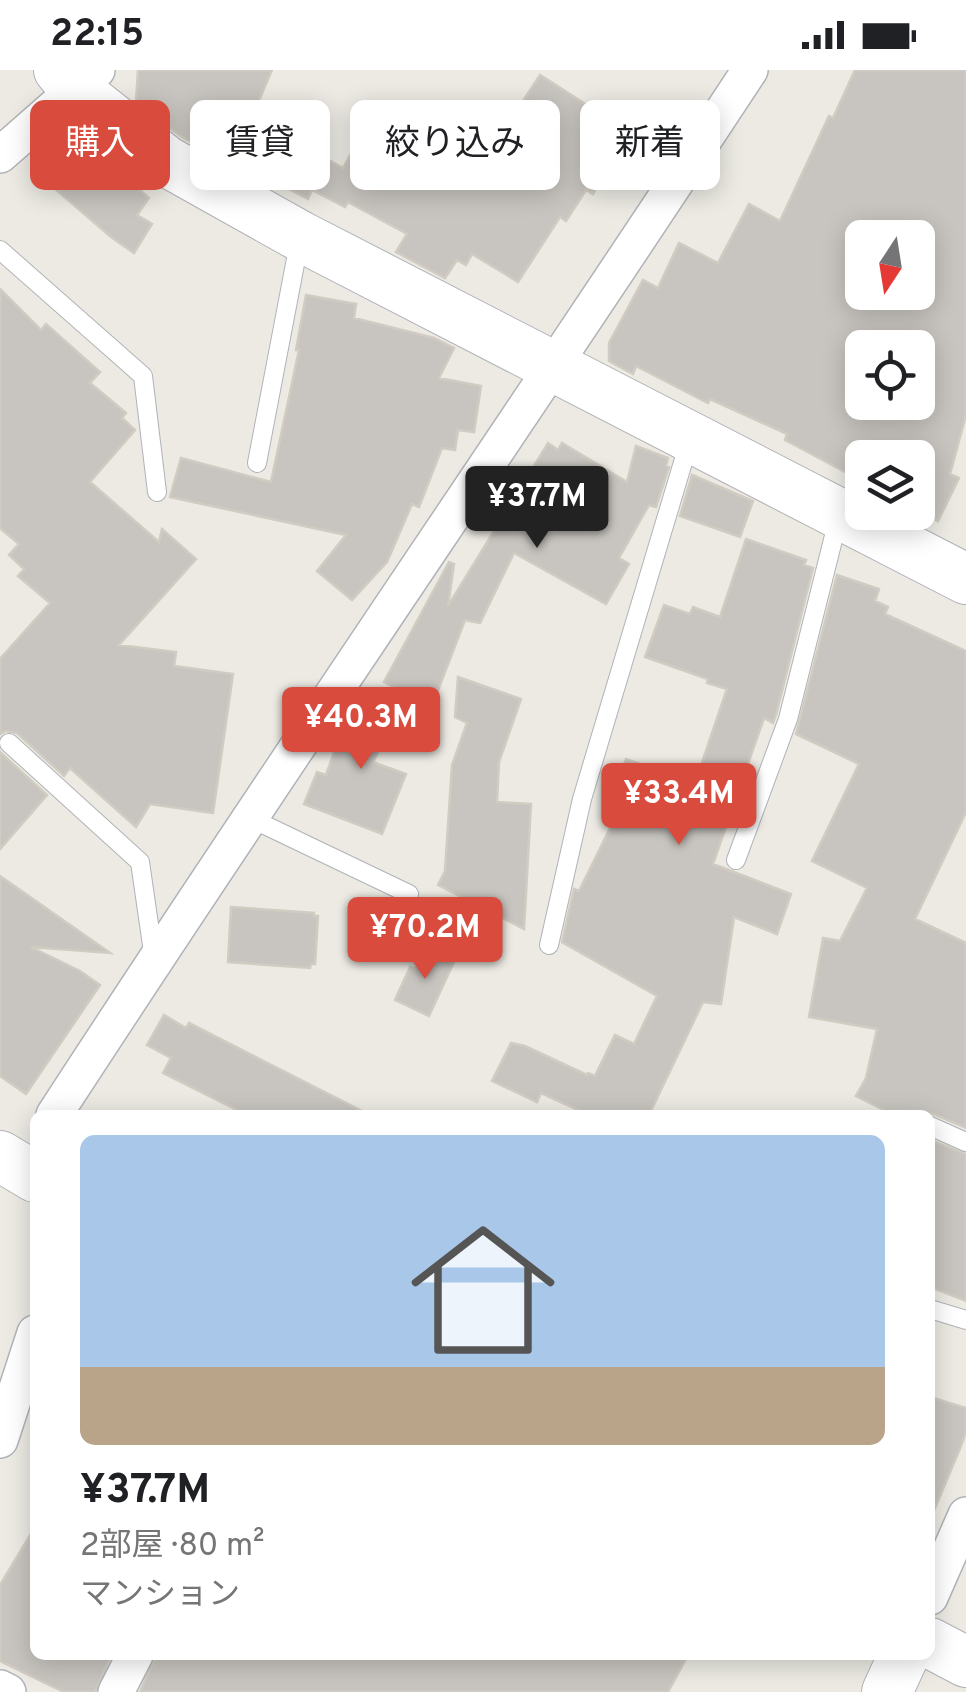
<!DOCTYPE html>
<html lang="ja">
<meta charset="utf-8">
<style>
body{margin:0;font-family:Overpass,"Noto Sans JP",sans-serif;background:#f6f6f6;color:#202124;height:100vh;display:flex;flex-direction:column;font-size:38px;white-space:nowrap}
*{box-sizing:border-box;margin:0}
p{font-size:32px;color:#757577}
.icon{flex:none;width:55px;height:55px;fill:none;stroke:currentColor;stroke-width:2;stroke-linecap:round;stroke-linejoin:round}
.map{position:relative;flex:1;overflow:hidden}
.side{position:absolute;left:30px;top:1040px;width:905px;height:550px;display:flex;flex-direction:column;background:#fff;border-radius:15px;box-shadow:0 5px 25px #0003}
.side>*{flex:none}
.top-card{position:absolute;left:30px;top:30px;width:908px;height:90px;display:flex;gap:20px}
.needle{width:65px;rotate:192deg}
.buttons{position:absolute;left:845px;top:150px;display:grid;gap:20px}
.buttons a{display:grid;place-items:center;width:90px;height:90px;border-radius:15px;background:#fff;box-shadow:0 5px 25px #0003;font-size:50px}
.price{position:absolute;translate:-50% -85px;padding:0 22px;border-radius:10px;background:#d94b3c;color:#fff;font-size:32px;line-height:65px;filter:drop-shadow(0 2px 5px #0008)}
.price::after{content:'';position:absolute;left:50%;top:60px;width:30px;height:22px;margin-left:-15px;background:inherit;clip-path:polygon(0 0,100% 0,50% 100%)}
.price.active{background:#222;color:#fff}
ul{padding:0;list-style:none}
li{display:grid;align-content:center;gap:20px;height:530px;padding:0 50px}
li+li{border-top:2px solid #e0e0e0}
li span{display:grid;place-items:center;height:310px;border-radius:15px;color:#555}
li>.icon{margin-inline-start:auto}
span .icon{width:180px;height:180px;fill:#fffc;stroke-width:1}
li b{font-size:42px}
.chip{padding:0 35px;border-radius:15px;background:#fff;box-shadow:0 5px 25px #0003;font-size:35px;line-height:90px}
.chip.active{background:#d94b3c;color:#fff}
.status{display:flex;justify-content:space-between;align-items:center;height:70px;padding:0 50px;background:#fff;direction:ltr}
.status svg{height:28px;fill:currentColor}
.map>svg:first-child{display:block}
.building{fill:#c8c5c0;stroke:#d1ccc2;stroke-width:2.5;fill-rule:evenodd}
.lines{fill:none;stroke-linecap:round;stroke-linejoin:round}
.lane-casing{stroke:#b0b3b7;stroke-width:20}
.street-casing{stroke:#b0b3b7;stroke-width:38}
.secondary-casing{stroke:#b0b2b7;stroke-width:52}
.lane{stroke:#fff;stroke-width:18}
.street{stroke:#fff;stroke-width:35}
.secondary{stroke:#fff;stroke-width:50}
</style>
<div class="status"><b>22:15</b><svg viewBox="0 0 49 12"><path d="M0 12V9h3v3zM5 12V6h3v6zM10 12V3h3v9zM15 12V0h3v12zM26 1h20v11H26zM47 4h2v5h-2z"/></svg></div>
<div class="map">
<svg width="966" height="1622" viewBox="0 0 966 1622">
<rect width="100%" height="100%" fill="#eceae3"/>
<path class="building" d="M138,0H272L252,47L343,98L357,73L422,108L435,92L470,112L540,5L634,65L611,104L606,102L593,124L586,120L566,151L560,147L518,212L472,184L466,195L457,190L445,208L396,182L407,164L348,132L345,137L312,120L308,129L232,89L218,87L182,67L162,52L164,49L136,31Z
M855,0H966V345L950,404L959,408L938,451L918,441V388H862V411L785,370L787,364L710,329L708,333L636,296L633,304L609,291V273L643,210L658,218L679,173L718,193L749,134L780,151L829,46L833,48ZM862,168H918V222H862ZM862,278H918V332H862Z
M77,65L149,128L137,145L152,154L134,183L111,167L40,106Z
M0,219L41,260L46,254L100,302L90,313L126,343L122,348L135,360L90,412L159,472L162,459L196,489L119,575L176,582L174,596L233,604L213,743L150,734L136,757L70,698L64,706L17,663L6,661L0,664V589L50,533L18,506L24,499L9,485L19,474L0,458Z
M306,225L356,234L354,248L434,268L454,278L439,308L481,316L474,362L458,360L455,380L442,378L419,437L412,434L387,492L352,530L317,501L346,465L170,427L181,388L271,412L299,280H296Z
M548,373L558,380L562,373L627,412L636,376L668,388L666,396L669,397L656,437L649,435L619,488L629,494L606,534L514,483L480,553L465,550L432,636L384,612L449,492L454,494L448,536Z
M692,405L753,431L740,467L680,446Z
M746,469L806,490L804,495L813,498L776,645L773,653L764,648L713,794L791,824L777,864L734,847L721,934L703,932L649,1045H589L541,1023L537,1032L492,1011L511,973L525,976L587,1005L588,1003L595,1006L615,965L634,974L657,926L562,872L574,819L579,821L616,746L607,743L626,689L695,713L727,619L707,613L708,609L645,587L664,535L690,544L693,537L720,547Z
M837,505L879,519L875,531L888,537L885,544L966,581V742L915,849L966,873V1058L934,1044L894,1045L856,1026L866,1008L877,959L809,947L823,868L840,871L867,818L812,791L859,694L796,664Z
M458,607L521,629L499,692L497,732L531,734L524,859L438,815L445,801L452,695L467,653L455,647Z
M372,620L402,635L373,692L406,704L382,764L304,734L317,702L326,705L336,677L342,680Z
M0,682L47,725L0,779Z
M0,806L110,883L31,877L80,901L100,915L26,1024L0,1006Z
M231,837L314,843V846H318L315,894H311L310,898L228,892Z
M424,879L454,892L429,946L395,930L410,897L415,899Z
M164,945L186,958L189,953L370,1045H247L163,1003L171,988L147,975Z
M930,1070L966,1084V1231L930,1217Z
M930,1327L966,1338V1362L961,1376L930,1450Z
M35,1457V1585H111L95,1622H64L0,1591V1515Z
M156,1585H688L668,1622H140Z"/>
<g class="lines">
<g class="lane-casing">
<path id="lane" d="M0,180L143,306L157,422
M257,393L300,168
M9,673L140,792L154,889
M248,747L409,824L384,877
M736,790L788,649L839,446
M549,875L582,729L690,369
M930,1056L966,1072
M930,1239L966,1250"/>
</g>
<g class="street-casing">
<path id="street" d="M0,85L97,0
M54,1045C282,694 520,350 750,0
M0,1370L35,1263
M930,1527L966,1445
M0,1618L8,1622
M116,1622L135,1585"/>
</g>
<g class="secondary-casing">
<path id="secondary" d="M59,0L75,19L166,91L300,166L966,509
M0,1086L35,1107
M930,1573L966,1592
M887,1622L904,1585"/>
</g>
<use href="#lane" class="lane"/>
<use href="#street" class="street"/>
<use href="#secondary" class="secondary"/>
</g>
</svg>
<div class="buttons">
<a><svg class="needle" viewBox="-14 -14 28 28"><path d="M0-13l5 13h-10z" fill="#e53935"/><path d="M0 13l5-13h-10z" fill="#757577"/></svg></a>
<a><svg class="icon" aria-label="locate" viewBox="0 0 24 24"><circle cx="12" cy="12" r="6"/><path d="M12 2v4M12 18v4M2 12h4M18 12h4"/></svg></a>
<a><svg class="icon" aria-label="layers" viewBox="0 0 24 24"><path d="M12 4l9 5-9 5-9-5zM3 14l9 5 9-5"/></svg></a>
</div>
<b class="price active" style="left:537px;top:481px">¥37.7M</b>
<b class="price" style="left:361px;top:702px">¥40.3M</b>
<b class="price" style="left:679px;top:778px">¥33.4M</b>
<b class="price" style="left:425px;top:912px">¥70.2M</b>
<div class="top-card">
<a class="chip active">購入</a>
<a class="chip">賃貸</a>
<a class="chip">絞り込み</a>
<a class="chip">新着</a>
</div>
<section class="side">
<ul>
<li><span style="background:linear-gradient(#a9c7e8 75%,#b9a48a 0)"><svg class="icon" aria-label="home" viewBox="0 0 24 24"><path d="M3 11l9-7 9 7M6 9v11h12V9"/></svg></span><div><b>¥37.7M</b><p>2部屋 · 80 m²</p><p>マンション</p></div></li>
</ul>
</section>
</div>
